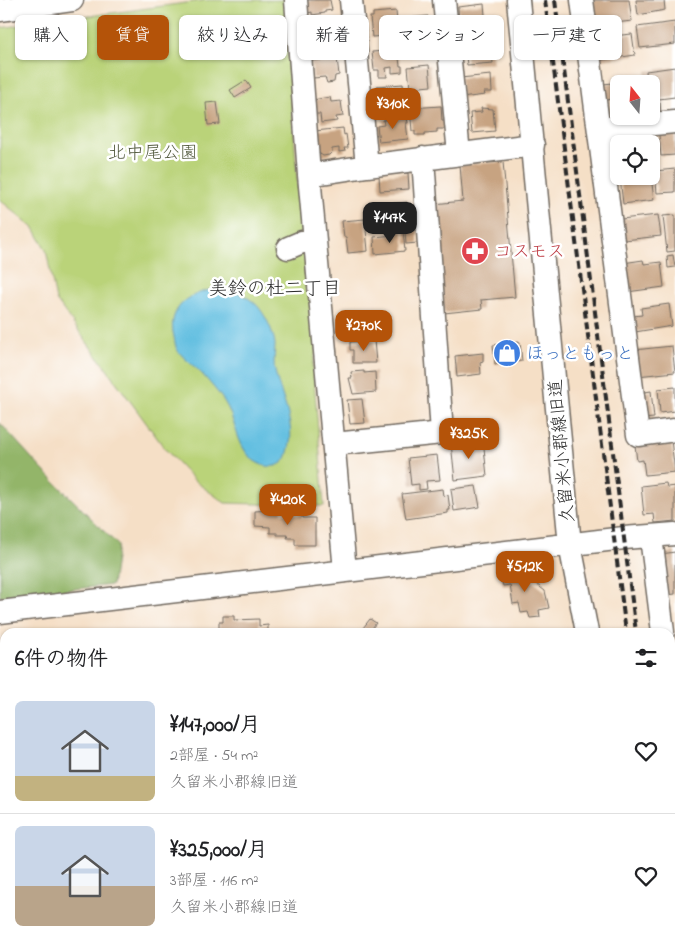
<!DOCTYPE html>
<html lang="ja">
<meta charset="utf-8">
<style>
body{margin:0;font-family:"Indie Flower","Klee One",sans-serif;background:#f6f6f6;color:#202124;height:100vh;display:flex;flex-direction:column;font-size:19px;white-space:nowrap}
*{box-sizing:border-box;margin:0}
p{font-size:16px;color:#757577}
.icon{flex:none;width:28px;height:28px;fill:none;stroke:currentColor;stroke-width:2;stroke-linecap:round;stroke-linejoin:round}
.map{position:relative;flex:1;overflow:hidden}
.panel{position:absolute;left:0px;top:628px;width:675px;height:321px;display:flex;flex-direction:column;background:#fff;border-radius:15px 15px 0 0;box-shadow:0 1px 4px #0004}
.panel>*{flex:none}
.top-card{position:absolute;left:15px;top:15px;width:645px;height:45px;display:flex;gap:10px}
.needle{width:32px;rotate:343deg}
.fabs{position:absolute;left:610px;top:75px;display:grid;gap:10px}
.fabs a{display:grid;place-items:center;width:50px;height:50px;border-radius:8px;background:#fff;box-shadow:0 1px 4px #0004;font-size:25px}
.price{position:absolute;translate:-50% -42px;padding:0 11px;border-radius:10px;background:#b45309;color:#fff;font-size:16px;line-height:32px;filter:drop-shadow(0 1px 2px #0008)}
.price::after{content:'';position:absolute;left:50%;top:30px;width:15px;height:11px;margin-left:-8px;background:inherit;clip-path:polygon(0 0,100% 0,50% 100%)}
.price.current{background:#222;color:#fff}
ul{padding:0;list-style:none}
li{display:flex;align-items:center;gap:15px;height:125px;padding:0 15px}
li+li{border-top:1px solid #e0e0e0}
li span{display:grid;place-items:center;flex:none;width:140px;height:100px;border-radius:8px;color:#555}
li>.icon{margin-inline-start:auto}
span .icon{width:60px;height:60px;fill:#fffc;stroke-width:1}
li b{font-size:21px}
h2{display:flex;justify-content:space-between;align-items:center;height:60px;padding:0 15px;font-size:21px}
.pill{padding:0 18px;border-radius:8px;background:#fff;box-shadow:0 1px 4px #0004;font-size:18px;line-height:45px}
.pill.current{background:#b45309;color:#fff}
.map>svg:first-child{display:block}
.green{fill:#bad379;stroke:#727f52}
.forest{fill:#93b569;stroke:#5f704a}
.water{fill:#63bfe1;stroke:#477586}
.building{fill:#c7a381}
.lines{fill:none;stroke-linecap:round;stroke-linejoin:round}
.minor-tunnel{stroke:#cdbba7;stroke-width:22;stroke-dasharray:22 11;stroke-linecap:butt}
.minor-casing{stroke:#726a61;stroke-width:25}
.minor{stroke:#fff;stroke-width:22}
.rail{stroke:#2b2b2b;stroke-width:4;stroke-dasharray:8 4;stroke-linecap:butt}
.labels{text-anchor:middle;stroke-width:5;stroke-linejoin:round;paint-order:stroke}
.park-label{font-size:18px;fill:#565d42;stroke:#fff}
.health-label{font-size:18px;fill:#be3a42;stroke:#fff;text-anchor:start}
.shop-label{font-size:18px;fill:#366cbe;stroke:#fff;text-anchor:start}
.street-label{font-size:18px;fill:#2b2b2b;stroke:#fff}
.neighbourhood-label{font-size:19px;fill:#2b2b2b;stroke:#fff}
</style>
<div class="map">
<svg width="675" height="948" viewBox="0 0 675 948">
<rect width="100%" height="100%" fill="#fff"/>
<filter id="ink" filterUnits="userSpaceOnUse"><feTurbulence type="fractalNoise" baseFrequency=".02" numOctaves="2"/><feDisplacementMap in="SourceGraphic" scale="10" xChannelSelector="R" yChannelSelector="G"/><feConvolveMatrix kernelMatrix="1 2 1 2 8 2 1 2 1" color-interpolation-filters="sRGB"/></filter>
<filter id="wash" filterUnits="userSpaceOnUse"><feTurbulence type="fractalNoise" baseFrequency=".0096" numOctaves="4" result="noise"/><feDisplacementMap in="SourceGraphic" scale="20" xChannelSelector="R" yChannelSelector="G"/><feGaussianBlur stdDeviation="1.12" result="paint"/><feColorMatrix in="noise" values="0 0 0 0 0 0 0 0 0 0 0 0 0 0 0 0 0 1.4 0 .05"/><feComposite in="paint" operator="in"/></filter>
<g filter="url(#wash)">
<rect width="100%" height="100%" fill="#f5dfc6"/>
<path class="green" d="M208,0H285L297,177L302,227L310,255L318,341L313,366L324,506L225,503L196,482L166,450L56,300L46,250L34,228L0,200V28Z"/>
<path class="forest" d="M0,423L40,467L118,545L112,585L0,597Z"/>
<path class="water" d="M225,288C237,291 253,299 260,309C267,318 274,334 275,344C275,353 273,362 275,371C281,398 297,424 288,452C287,456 286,460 283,462C274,470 260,466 252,459C236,445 236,419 224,401C218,392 210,383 203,375C195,366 185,360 178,351C175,347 175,341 174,337C165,303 198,289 225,288Z"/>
<g id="blocks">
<path class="building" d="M307,0H330L332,10L325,11V13L312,15V12L308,13Z
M593,0H629L632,21L606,24L605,20L596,21Z
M636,0H664L665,10L638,15Z
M484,4L486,27L475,28L474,25L466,26V22L459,23L458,7Z
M396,11L398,35L372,37L370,17H373V13Z
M428,16V23H432L434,44L408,46V40L405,41L404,24H408L407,18Z
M675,22V44L640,48L637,27Z
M632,34L635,55L596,61L593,38Z
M490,40L493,63L467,65L465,48L470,47V42Z
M398,50L400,66H402V72L392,73V67L386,68L387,77H379V70H374L372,52Z
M337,58L339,75L335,76L334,82L327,83L325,77L313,78L311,61Z
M429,65L431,86L410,88L408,67Z
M675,67V97L651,100V84H647L646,71Z
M491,75L492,92H484L485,95L461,98L460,78Z
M636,76L637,84H619V103L613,104L612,99L605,100L603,84L613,83V79Z
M246,80L251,88L235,98L230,90Z
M403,84L405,105L379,107L377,86Z
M330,97L331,102L341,101L343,116L336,117L337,121L321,123L320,114H316L313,100Z
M217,102L220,124L208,125L206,103Z
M660,102L661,114H651V103Z
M441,106L442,121H445L446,129H437V132L425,133V135H415V131H412L410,108Z
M481,108L493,109L495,131L472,133L470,113L482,112Z
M407,117L408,123H406L408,139L379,142L377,126L384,125L383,120Z
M343,128L344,135L346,134L348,148H344L345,151L339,152V148L332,149V152L329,155L323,156L320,154L318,151V143L316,144L315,131Z
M675,133V155L661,156L659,135Z
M648,135L649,144H619V157L610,158L608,139Z
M503,162L515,297L481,300L482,309L444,313L434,204L463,201L460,165Z
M675,169V192L657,193L655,171Z
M408,173L409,189L380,191L379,175Z
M637,176H651L654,200L623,204L620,178Z
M407,202L408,213L402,216L403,221L378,224L376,205Z
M658,215L661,236L624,240L621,219Z
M675,215V251L667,252L663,216Z
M417,216L418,227L405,228L404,217Z
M365,219L368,251L348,253L346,237H344L342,221Z
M418,230V243L406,244L405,231Z
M403,231L405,251L375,254L374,237L395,235V232Z
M673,255L675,267L668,268L667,256Z
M643,260L644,264L661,262L664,287L627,292L623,263Z
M669,304L672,326L635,332L633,316L642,315L641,308Z
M374,340L376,363H353V350H350V342Z
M520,342L522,361L495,364L493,345Z
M672,346L675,372L637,376L634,350Z
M483,353V361L480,362L481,374L457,377L455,356Z
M364,371V373L375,372L376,392L353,394L349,378H352L351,372Z
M675,387V411L660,413L658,389Z
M651,391L654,418L642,419L639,393Z
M362,399L365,423L350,424L347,400Z
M483,439L487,476L455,480L451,443Z
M671,440L675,472L645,475L643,460L637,461L635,445Z
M437,455L440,480L426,481L427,489L419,490V484L411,485L408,458Z
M666,483L667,487L675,486V521L655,523L654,514L644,515L641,486Z
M476,486L480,507L454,511L451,489Z
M443,489L444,496L448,495L450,510H448V513L406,519L402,494Z
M271,509H282V513H294L295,515H302V518H315V545H295V538H287L288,535H277V533H270V527L255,526V511L271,510Z
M675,552V594L667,595L661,554Z
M517,569L545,591L549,608L539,610L540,617L530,618L528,612L521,613L519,603L513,604L510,585L503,586L500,572Z
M223,616H234V620L259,619V626L268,625V632H219V622H223Z
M370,619L376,623L369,632L363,628Z"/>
</g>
</g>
<g filter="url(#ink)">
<use href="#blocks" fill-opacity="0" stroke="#726a61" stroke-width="1"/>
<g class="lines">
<path class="minor-tunnel" d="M648,948L675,945"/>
<g class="minor-casing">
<path id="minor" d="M296,0L309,175L345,571
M351,0L367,166
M444,0L459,154
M518,0L570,545L587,632
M582,0L638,435L675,430
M0,10L72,0
M599,129L675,122
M309,175L367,166L533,145
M288,248L302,242L315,241
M334,444L442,433L423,158
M651,537L663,632
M0,612L624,538L675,534
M670,687L675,727
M0,790L5,796
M401,944L405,948
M645,944V948"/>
</g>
<use href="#minor" class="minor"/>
<path class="rail" d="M545,0L626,632
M555,0L636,632
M670,887L675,925
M667,944L668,948"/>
</g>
</g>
<defs>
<g id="pharmacy-disc" transform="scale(1.4375)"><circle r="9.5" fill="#e0444e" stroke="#fff"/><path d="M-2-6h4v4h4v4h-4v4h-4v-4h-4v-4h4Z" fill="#fff"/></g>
<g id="shop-disc" transform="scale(1.4375)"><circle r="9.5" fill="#3f7fe0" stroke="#fff"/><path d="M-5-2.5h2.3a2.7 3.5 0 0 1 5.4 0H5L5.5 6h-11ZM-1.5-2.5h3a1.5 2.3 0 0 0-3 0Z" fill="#fff"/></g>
</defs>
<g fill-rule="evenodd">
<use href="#pharmacy-disc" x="475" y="251"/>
<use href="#shop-disc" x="507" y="353"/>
</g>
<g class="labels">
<g class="park-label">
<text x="153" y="158">北中尾公園</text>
</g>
<g class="health-label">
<text x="494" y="257">コスモス</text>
</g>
<g class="shop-label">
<text x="526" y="359">ほっともっと</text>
</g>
<g class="street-label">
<text transform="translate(561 451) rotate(-95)" y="6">久留米小郡線旧道</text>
</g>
<g class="neighbourhood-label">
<text x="275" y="294">美鈴の杜二丁目</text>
</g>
</g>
</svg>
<div class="fabs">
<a><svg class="needle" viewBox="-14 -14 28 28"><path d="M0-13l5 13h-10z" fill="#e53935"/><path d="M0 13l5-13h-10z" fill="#757577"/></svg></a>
<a><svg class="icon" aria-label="locate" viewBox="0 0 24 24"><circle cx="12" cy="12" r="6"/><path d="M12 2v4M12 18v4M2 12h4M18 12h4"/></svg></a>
</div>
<b class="price" style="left:393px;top:130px">¥310K</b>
<b class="price current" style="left:390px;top:244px">¥147K</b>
<b class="price" style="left:364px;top:352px">¥270K</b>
<b class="price" style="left:469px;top:460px">¥325K</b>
<b class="price" style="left:288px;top:526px">¥420K</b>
<b class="price" style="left:525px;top:593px">¥512K</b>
<div class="top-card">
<a class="pill">購入</a>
<a class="pill current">賃貸</a>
<a class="pill">絞り込み</a>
<a class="pill">新着</a>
<a class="pill">マンション</a>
<a class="pill">一戸建て</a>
</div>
<section class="panel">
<h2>6件の物件<svg class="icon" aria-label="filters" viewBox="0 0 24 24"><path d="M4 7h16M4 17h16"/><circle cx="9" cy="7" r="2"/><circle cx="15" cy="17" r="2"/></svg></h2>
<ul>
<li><span style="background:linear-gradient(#c9d6e8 75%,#c2b280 0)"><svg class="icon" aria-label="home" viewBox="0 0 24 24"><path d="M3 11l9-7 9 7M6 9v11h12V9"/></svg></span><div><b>¥147,000/月</b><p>2部屋 · 54 m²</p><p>久留米小郡線旧道</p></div><svg class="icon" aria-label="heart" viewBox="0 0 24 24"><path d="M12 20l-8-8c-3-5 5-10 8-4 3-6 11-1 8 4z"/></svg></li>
<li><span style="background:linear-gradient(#c9d6e8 60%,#b9a48a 0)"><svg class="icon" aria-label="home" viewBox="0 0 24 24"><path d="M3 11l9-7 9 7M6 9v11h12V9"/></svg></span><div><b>¥325,000/月</b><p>3部屋 · 116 m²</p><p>久留米小郡線旧道</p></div><svg class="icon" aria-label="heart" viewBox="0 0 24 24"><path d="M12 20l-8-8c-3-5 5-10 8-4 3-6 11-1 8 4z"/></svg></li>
</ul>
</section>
</div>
